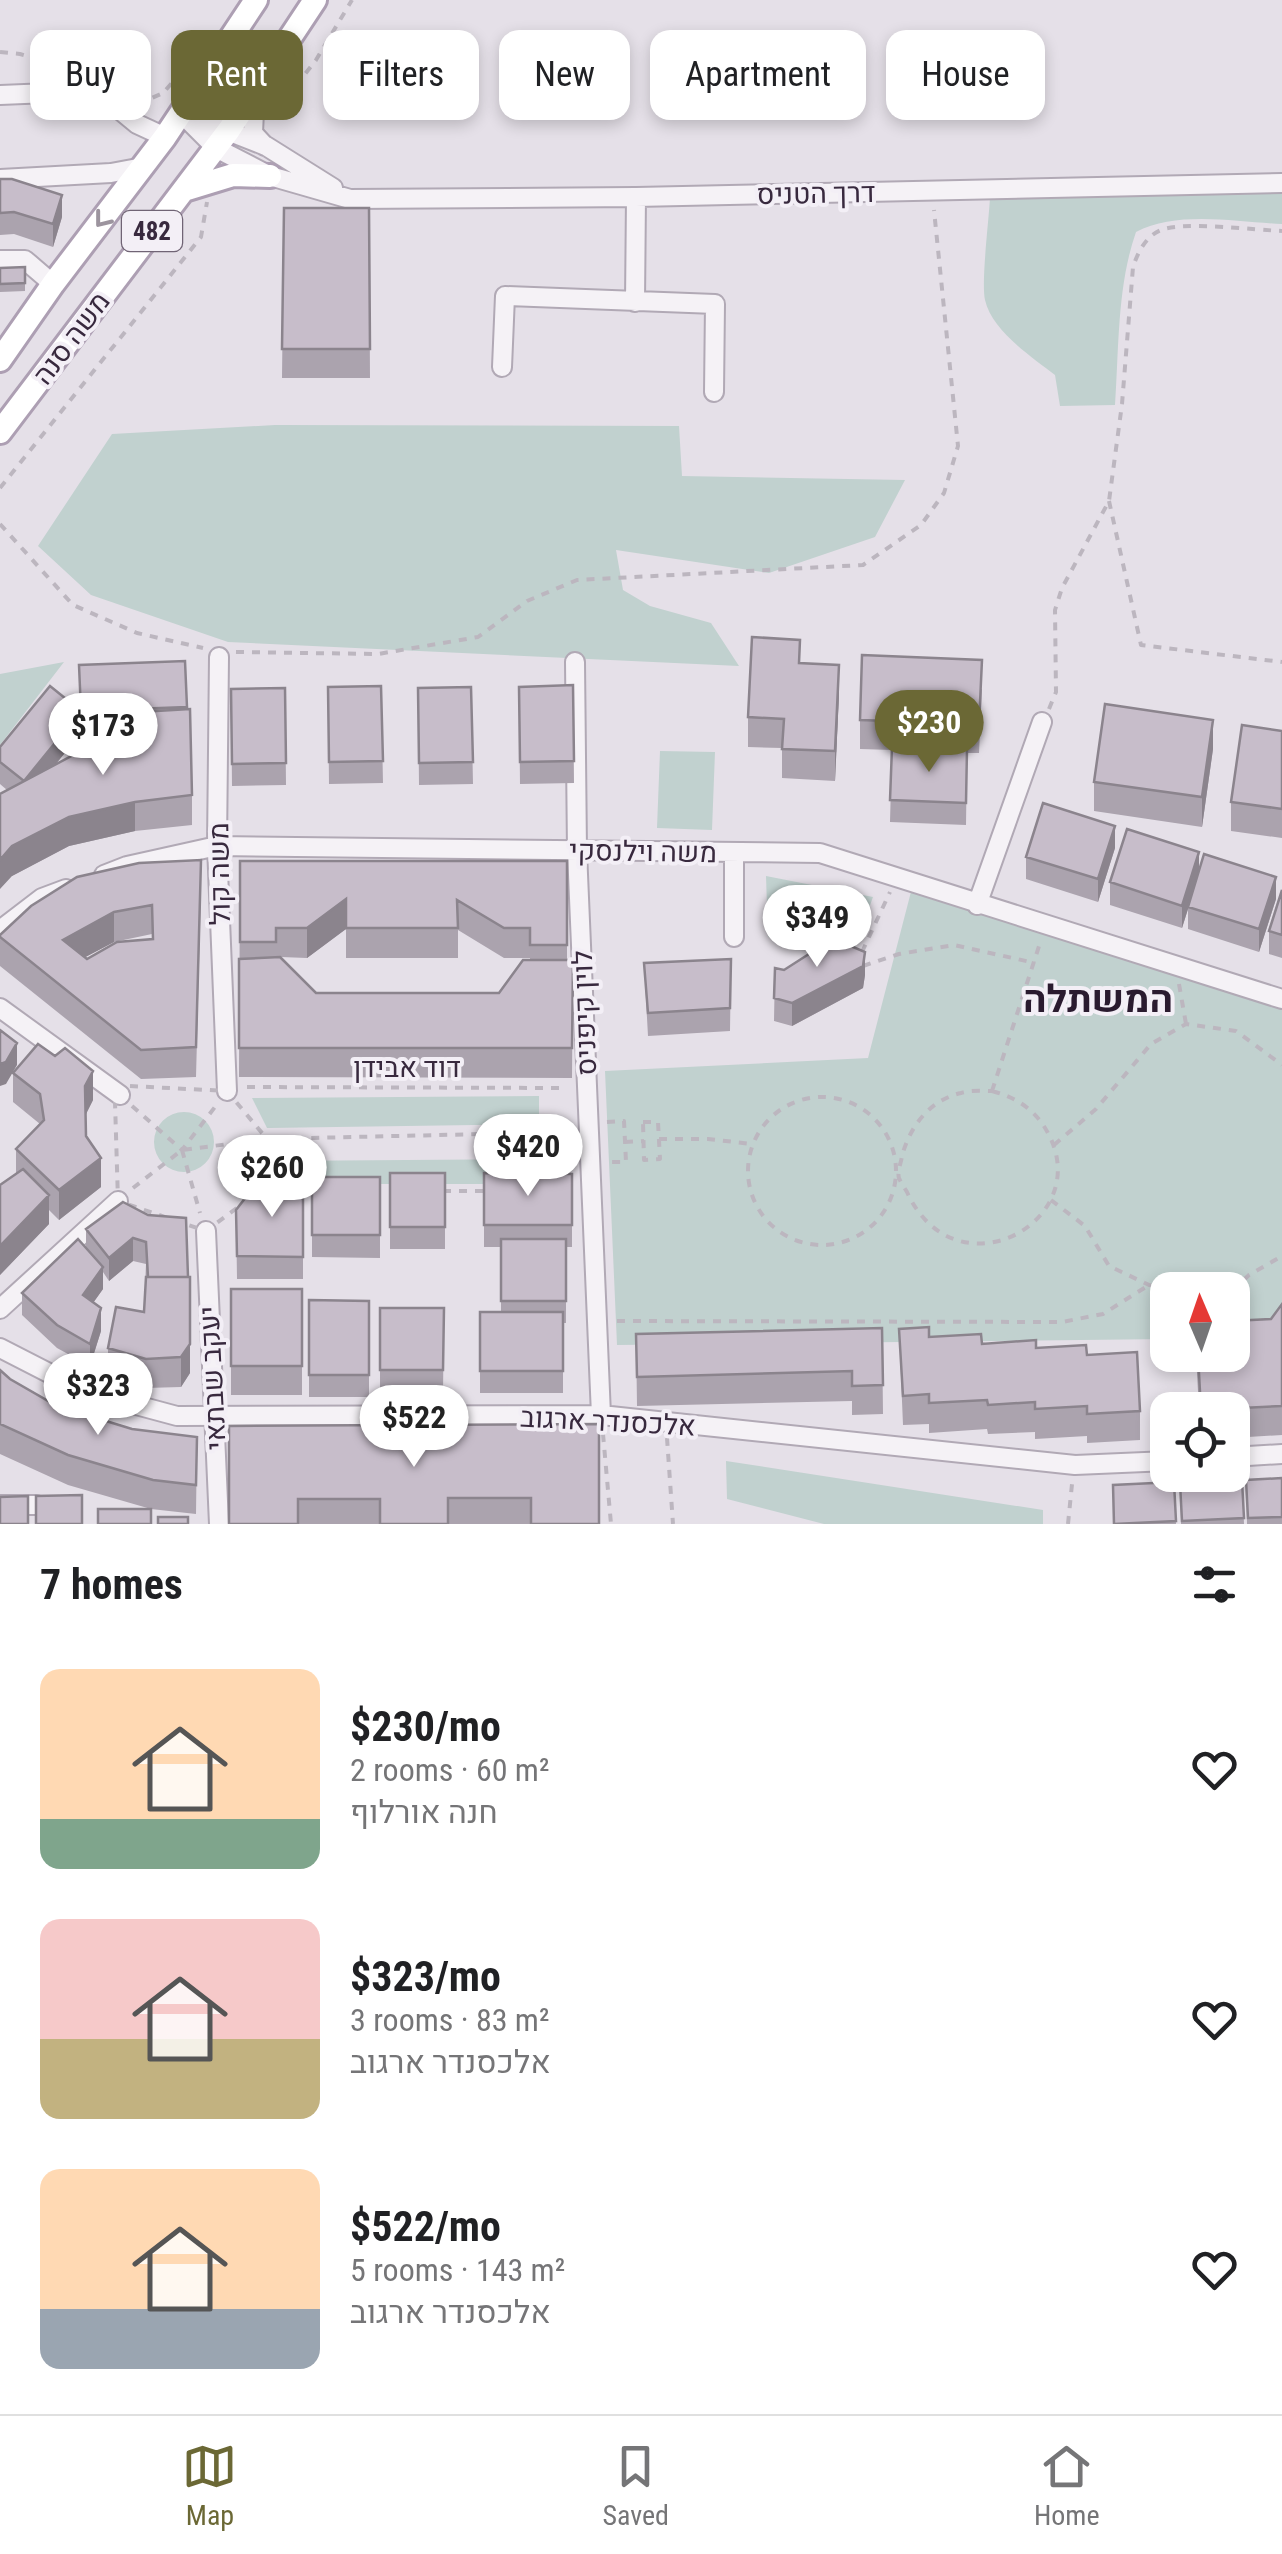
<!DOCTYPE html>
<meta charset="utf-8">
<style>
body{margin:0;font-family:"Roboto Condensed",Heebo,sans-serif;background:#f2f2f2;color:#202124;height:100vh;display:flex;flex-direction:column;font-size:38px;white-space:nowrap}
*{box-sizing:border-box;margin:0}
p{font-size:32px;color:#757577}
.icon{flex:none;width:55px;height:55px;fill:none;stroke:currentColor;stroke-width:2;stroke-linecap:round;stroke-linejoin:round}
.map{position:relative;height:1524px;overflow:hidden}
.details{display:flex;flex-direction:column;background:#fff;flex:1}
.details>*{flex:none}
.top-card{position:absolute;left:30px;top:30px;width:1222px;height:90px;display:flex;gap:20px}
.needle{width:65px;rotate:358deg}
.buttons{position:absolute;left:1150px;top:1272px;display:grid;gap:20px}
.buttons a{display:grid;place-items:center;width:100px;height:100px;border-radius:20px;background:#fff;box-shadow:0 5px 15px #0003;font-size:50px}
.price{position:absolute;translate:-50% -85px;padding:0 22px;border-radius:35px;background:#fff;color:#222;font-size:32px;line-height:65px;filter:drop-shadow(0 2px 5px #0008)}
.price::after{content:'';position:absolute;left:50%;top:60px;width:30px;height:22px;margin-left:-15px;background:inherit;clip-path:polygon(0 0,100% 0,50% 100%)}
.price.current{background:#6b6835;color:#fff}
ul{padding:0;list-style:none}
li{display:flex;align-items:center;gap:30px;height:250px;padding:0 40px}
li span{display:grid;place-items:center;flex:none;width:280px;height:200px;border-radius:20px;color:#555}
li>.icon{margin-inline-start:auto}
span .icon{width:120px;height:120px;fill:#fffc;stroke-width:1}
li b{font-size:42px}
h2{display:flex;justify-content:space-between;align-items:center;height:120px;padding:0 40px;font-size:42px}
.chip{padding:0 35px;border-radius:20px;background:#fff;box-shadow:0 5px 15px #0003;font-size:35px;line-height:90px}
.chip.current{background:#6b6835;color:#fff}
.dock{display:flex;justify-content:space-around;align-items:center;height:140px;border-top:2px solid #e0e0e0;background:#fff;font-size:28px;color:#757577}
.dock a{display:grid;justify-items:center;gap:5px}
.dock .current{color:#6b6835}
.map>svg:first-child{display:block}
.green{fill:#c1d1cf}
.lines{fill:none;stroke-linecap:round;stroke-linejoin:round}
.minor-casing{stroke:#b1a9b5;stroke-width:22}
.major-casing{stroke:#ad9fb3;stroke-width:28}
.path{stroke:#bcb6bf;stroke-width:4;stroke-dasharray:8 8;stroke-linecap:butt}
.minor{stroke:#f5f2f6;stroke-width:18}
.major{stroke:#fff;stroke-width:22}
.wall{fill:#aba3ae;fill-rule:evenodd}
.shaded-wall{fill:#8b848d}
.building{fill:#c7bdca;stroke:#8b848d;stroke-width:2.5;fill-rule:evenodd}
.oneway{stroke:#9c949e}
.labels{text-anchor:middle;stroke-width:8;stroke-linejoin:round;paint-order:stroke}
.shield{fill:#f3eff6;stroke:#706475;stroke-width:2.5}
.shield-label{font-size:25px;font-weight:bold;fill:#38293e}
.street-label{font-size:28px;fill:#38293e;stroke:#f3eff6}
.district-label{font-size:38px;font-weight:bold;fill:#2a1b2f;stroke:#f3eff6}
</style>
<div class="map">
<svg width="1282" height="1524" viewBox="0 0 1282 1524">
<rect width="100%" height="100%" fill="#e5e0e8"/>
<path class="green" d="M1282,190V224C1237,222 1177,210 1136,232C1117,286 1119,348 1115,405L1060,406L1055,375C1032,357 992,331 985,300C981,281 989,220 990,197H1120Z
M275,425L679,426L682,476L905,480L875,537L769,573L616,550L623,590L650,606L711,623L739,666L228,642L91,595L38,546L112,434Z
M64,662L0,745V674Z
M660,751L715,752L712,830L657,828Z
M766,876L873,897L853,952L768,937Z
M913,884L1282,1006V1308L1258,1338H1233L1232,1290H1168L1167,1339L617,1345L605,1071L868,1058Z
M539,1096V1124L267,1128L252,1098Z
M154 1142a30 30 0 1 1 60 0a30 30 0 1 1-60 0Z
M539,1159V1184H262L269,1161Z
M726,1461L1043,1510V1524H824L727,1499Z"/>
<g class="lines">
<g class="minor-casing">
<path id="minor" d="M263,93L254,111L253,133L265,146
M0,95L97,91L137,124L165,137
M181,113L216,148L270,176L350,199L636,197L1282,183
M187,115L266,146L333,188
M0,179L111,173L143,167
M0,260H25L53,284
M635,302L636,197
M502,367L505,296L715,304L714,392
M219,657L217,846L227,1091
M575,662L577,851L601,1415
M104,875L127,866L217,846L820,853L1282,999
M977,905L1042,722
M0,930L42,898L66,889
M734,937V852
M0,1008L120,1095
M206,1231L219,1524
M0,1309L118,1201
M0,1348L84,1391L177,1416L601,1415L1075,1465L1168,1461
M1232,1457L1282,1454
M0,1505H36"/>
</g>
<g class="major-casing">
<path id="major" d="M184,190L233,175L270,176
M0,360L53,284L165,137L256,0
M0,432L229,130L315,0"/>
</g>
<path class="path" d="M0,52L20,54L83,72
M138,104L163,93L178,76
M276,111L316,60L352,0
M0,488L201,237L207,202
M1109,501L1141,645L1282,662
M0,524L73,605L137,633L203,648
M236,652L378,654L478,637L527,601L577,580L863,565L921,525L944,493L958,446L934,210
M1049,709L1056,692L1055,610L1062,588L1109,501L1122,404L1133,267C1138,252 1146,236 1161,230C1184,221 1255,230 1282,231
M862,952L890,892
M863,966L899,954L954,945L1035,963
M1179,984L1186,1024
M130,1086L227,1091L267,1139L258,1192L206,1231L118,1201L115,1102Z
M247,1087L567,1088
M992,1091C1018,1098 1037,1111 1049,1135C1094,1223 955,1297 907,1192C904,1187 901,1183 899,1178C897,1172 901,1163 902,1156C910,1126 930,1100 961,1093C970,1090 982,1091 992,1091Z
M992,1091L1041,940
M748 1171a74 74 0 1 1 148 0a74 74 0 1 1-148 0Z
M132,1106L182,1150L218,1103
M607,1122L624,1121L626,1162H608
M643,1122H658L660,1159L644,1160Z
M659,1139H708L752,1144
M625,1142L644,1141
M1054,1145L1096,1109L1151,1044L1186,1024L1236,1031L1282,1065
M182,1150L200,1213
M133,1188L182,1150L267,1139L569,1132
M443,1191H488
M1051,1200L1085,1226L1109,1266L1149,1285L1196,1290
M1232,1291L1249,1275L1282,1256
M617,1321L1062,1322L1103,1314L1149,1285
M603,1434L611,1524
M667,1438L673,1524
M1176,1477L1211,1475
M1068,1524L1072,1484"/>
<use href="#minor" class="minor"/>
<use href="#major" class="major"/>
</g>
<path class="wall" d="M0,179L62,217L53,247L14,234L0,235Z
M284,208H369L370,378H282Z
M25,267V291L0,292V268Z
M185,661L192,795V825L135,831L69,846L12,876L7,790L0,784V747L80,710L79,665ZM140,731V736L56,764L81,733Z
M800,663L839,694L835,781L782,778V748L748,747V717Z
M573,685L574,783L520,784L519,687Z
M381,686L383,783L329,784L328,687Z
M471,687L473,784L419,785L418,688Z
M285,688L286,785L232,786L231,689Z
M982,689L979,753H967L966,825L890,822L892,750L860,749V720Z
M1282,731V838L1231,831V802Z
M1213,749L1202,827L1094,811V782Z
M1115,848L1098,902L1026,879V857Z
M240,861H567V960H573L572,1078L239,1077ZM346,929V958H458V930L504,958H530V960L499,993H316L281,957L307,958Z
M1199,872L1276,899L1259,952L1188,929V909L1182,928L1110,905V882Z
M201,889L196,1077L141,1079L0,966V935ZM152,934V939L87,959L85,957L114,942Z
M1282,890V958L1269,954V931Z
M823,945L865,975L863,988L792,1026L774,1021L775,968L784,970Z
M731,959L730,1031L648,1036L644,963Z
M13,1073L93,1100L86,1114V1136L101,1187L59,1220L49,1210V1224L0,1275V1185L16,1174V1149L40,1124L13,1102Z
M390,1173H445V1249H390Z
M484,1173L572,1174V1247H566V1323H563V1393H480V1312H501V1247H484Z
M312,1177H380V1258L312,1257Z
M303,1179V1279H237L236,1210Z
M148,1215L190,1373L181,1387L146,1388L108,1378V1348L144,1312L146,1264L133,1261L109,1281L103,1272V1289L93,1303L101,1331L90,1366L57,1348L22,1315V1293L86,1249V1229Z
M231,1289H302V1395H231Z
M309,1300L369,1301V1397H309Z
M1282,1304V1435L1232,1438V1410H1199L1196,1355H1232L1271,1319Z
M380,1308H444L443,1393H380Z
M882,1328L883,1414L852,1415V1401L637,1406L636,1334Z
M899,1329L929,1337L1036,1348L1087,1355L1140,1411V1440L1087,1443V1436L1035,1439V1432L988,1434L987,1429L929,1433V1424L903,1425Z
M0,1370L10,1379L57,1406L132,1429L197,1437L196,1514L151,1509L68,1485L0,1454Z
M599,1424V1524H229V1426Z
M1282,1478V1524H1247L1246,1480Z
M1242,1480L1244,1524H1181L1180,1483Z
M1174,1482L1176,1524H1113V1485Z"/>
<path class="shaded-wall" d="M62,195V217L53,247V224Z
M839,665V694L835,781V751Z
M81,711V733L24,803V781Z
M1213,720V749L1202,827V797Z
M135,802V831L69,846L12,876L0,889V860L12,846L69,817Z
M1115,826V848L1098,902V879Z
M1199,852V874L1182,928V906Z
M1276,877V899L1259,952V929Z
M346,899V929L307,958V928Z
M114,912V942L63,969V940Z
M865,952V975L863,988L792,1026V1003Z
M17,1043V1065L6,1084L0,1086V1064Z
M93,1071V1100L85,1116V1086Z
M101,1158V1187L59,1220V1190Z
M49,1195V1224L0,1275V1246Z
M133,1238V1261L109,1281V1258Z
M103,1267V1289L83,1317V1295Z
M101,1308V1331L90,1366V1344Z
M190,1344V1373L181,1387V1357Z"/>
<path class="building" d="M0,179H12L62,195L53,224L14,212L0,213Z
M284,208H369L370,349H282Z
M25,267V283L0,284V268Z
M752,637L800,640L799,663L839,665L835,751L782,749L784,719L748,717Z
M862,655L982,660L979,724L860,720Z
M185,661L187,707L81,711L24,781L0,762V747L50,686L81,711L79,665Z
M573,685L574,761L520,762L519,687Z
M381,686L383,761L329,762L328,687Z
M471,687L473,762L419,763L418,688Z
M285,688L286,763L232,764L231,689Z
M1105,704L1213,720L1202,797L1094,782Z
M190,709L192,795L135,802L69,817L12,846L0,860V794L79,752L140,736V712Z
M1242,725L1282,731V809L1231,802Z
M892,747L967,749L966,803L890,800Z
M1043,803L1115,826L1098,879L1026,857Z
M1127,829L1199,852L1182,906L1110,882Z
M1204,854L1276,877L1259,929L1188,907Z
M201,860L196,1047L141,1050L0,937V935L31,906L77,877L139,863ZM152,905L153,939L117,942L87,959L63,940L114,912Z
M240,861H567V945H530V928H504L457,900L458,928H346V899L307,928H276V942H240Z
M1282,890V935L1269,931Z
M825,935L865,952L863,966L792,1003L774,998L775,968L784,970L823,945Z
M280,957L316,993H499L523,960H573L572,1048H239V959Z
M731,959L730,1008L648,1013L644,963Z
M0,1030L17,1043L6,1062L0,1064Z
M38,1044L55,1056L65,1048L93,1071L85,1086L86,1136L101,1158L59,1190L16,1149L44,1120L40,1094L13,1073Z
M23,1169L49,1195L0,1246V1185Z
M390,1173H445V1227H390Z
M484,1173L572,1174V1225H484Z
M312,1177H380V1235H312Z
M260,1179H303V1257L237,1256L236,1210Z
M123,1202L148,1215L186,1218L188,1277H148L146,1242L133,1238L109,1258L86,1229Z
M78,1239L103,1267L83,1295L101,1308L90,1344L57,1325L22,1293Z
M501,1239H566V1301H501Z
M146,1277H190V1344L181,1357L146,1359L108,1348L116,1307L144,1312Z
M231,1289H302V1366H231Z
M309,1300L369,1301V1375H309Z
M1282,1304V1406L1201,1410L1198,1355H1232V1321L1271,1319Z
M380,1308H444L443,1370H380Z
M480,1312H563V1371H480Z
M929,1327V1337L981,1334L982,1344L1036,1340V1348L1086,1345L1087,1355L1137,1352L1140,1411L1087,1414V1406L1035,1409V1402L988,1405L987,1400L929,1403V1394L903,1396L899,1329Z
M882,1328L883,1385L852,1386V1371L637,1377L636,1334Z
M0,1370L10,1379L57,1406L132,1429L197,1437L196,1485L153,1480L68,1455L0,1424Z
M599,1424V1524H531V1498H448V1524H380V1499H298V1524H229V1426Z
M1282,1478V1517L1248,1518L1246,1480Z
M1242,1480L1244,1518L1182,1521L1180,1483Z
M1174,1482L1176,1521L1114,1524L1113,1485Z
M82,1495V1524H36V1496Z
M28,1496V1524H0V1497Z
M98,1509H151V1524H98Z
M158,1517H188V1524H158Z"/>
<defs><path id="oneway-chevron" d="M-2-3.5L2.5 0L-2 3.5" fill="none" stroke-width="1.6" stroke-linecap="round" stroke-linejoin="round" transform="scale(2.5)"/></defs>
<use class="oneway" href="#oneway-chevron" transform="translate(102 220) rotate(128)"/>
<g class="labels">
<rect class="shield" x="122" y="211" width="60" height="40" rx="8"/>
<g class="shield-label">
<text x="152" y="240">482</text>
</g>
<g class="street-label">
<text transform="translate(816 193) rotate(-1)" y="10">דרך הטניס</text>
<text transform="translate(71 338) rotate(-53)" y="10">משה סנה</text>
<text transform="translate(643 851) rotate(1)" y="10">משה וילנסקי</text>
<text transform="translate(219 874) rotate(-91)" y="10">משה קול</text>
<text transform="translate(584 1013) rotate(-92)" y="10">לוין קיפניס</text>
<text x="407" y="1077">דוד אבידן</text>
<text transform="translate(212 1378) rotate(-93)" y="10">יעקב שבתאי</text>
<text transform="translate(608 1421) rotate(3)" y="10">אלכסנדר ארגוב</text>
</g>
<g class="district-label">
<text x="1098" y="1012">המשתלה</text>
</g>
</g>
</svg>
<div class="buttons">
<a><svg class="needle" viewBox="-14 -14 28 28"><path d="M0-13l5 13h-10z" fill="#e53935"/><path d="M0 13l5-13h-10z" fill="#757577"/></svg></a>
<a><svg class="icon" aria-label="locate" viewBox="0 0 24 24"><circle cx="12" cy="12" r="6"/><path d="M12 2v4M12 18v4M2 12h4M18 12h4"/></svg></a>
</div>
<b class="price current" style="left:929px;top:775px">$230</b>
<b class="price" style="left:103px;top:778px">$173</b>
<b class="price" style="left:817px;top:970px">$349</b>
<b class="price" style="left:528px;top:1199px">$420</b>
<b class="price" style="left:272px;top:1220px">$260</b>
<b class="price" style="left:98px;top:1438px">$323</b>
<b class="price" style="left:414px;top:1470px">$522</b>
<div class="top-card">
<a class="chip">Buy</a>
<a class="chip current">Rent</a>
<a class="chip">Filters</a>
<a class="chip">New</a>
<a class="chip">Apartment</a>
<a class="chip">House</a>
</div>
</div>
<section class="details">
<h2>7 homes<svg class="icon" aria-label="filters" viewBox="0 0 24 24"><path d="M4 7h16M4 17h16"/><circle cx="9" cy="7" r="2"/><circle cx="15" cy="17" r="2"/></svg></h2>
<ul>
<li><span style="background:linear-gradient(#ffd9b3 75%,#7fa58c 0)"><svg class="icon" aria-label="home" viewBox="0 0 24 24"><path d="M3 11l9-7 9 7M6 9v11h12V9"/></svg></span><div><b>$230/mo</b><p>2 rooms · 60 m²</p><p>חנה אורלוף</p></div><svg class="icon" aria-label="heart" viewBox="0 0 24 24"><path d="M12 20l-8-8c-3-5 5-10 8-4 3-6 11-1 8 4z"/></svg></li>
<li><span style="background:linear-gradient(#f6c9c9 60%,#c2b280 0)"><svg class="icon" aria-label="home" viewBox="0 0 24 24"><path d="M3 11l9-7 9 7M6 9v11h12V9"/></svg></span><div><b>$323/mo</b><p>3 rooms · 83 m²</p><p>אלכסנדר ארגוב</p></div><svg class="icon" aria-label="heart" viewBox="0 0 24 24"><path d="M12 20l-8-8c-3-5 5-10 8-4 3-6 11-1 8 4z"/></svg></li>
<li><span style="background:linear-gradient(#ffd9b3 70%,#9aa5b1 0)"><svg class="icon" aria-label="home" viewBox="0 0 24 24"><path d="M3 11l9-7 9 7M6 9v11h12V9"/></svg></span><div><b>$522/mo</b><p>5 rooms · 143 m²</p><p>אלכסנדר ארגוב</p></div><svg class="icon" aria-label="heart" viewBox="0 0 24 24"><path d="M12 20l-8-8c-3-5 5-10 8-4 3-6 11-1 8 4z"/></svg></li>
</ul>
</section>
<nav class="dock">
<a class="current"><svg class="icon" aria-label="map" viewBox="0 0 24 24"><path d="M3 6l6-2 6 2 6-2v14l-6 2-6-2-6 2zM9 4v14M15 6v14"/></svg>Map</a>
<a><svg class="icon" aria-label="saved" viewBox="0 0 24 24"><path d="M7 4h10v16l-5-4-5 4z"/></svg>Saved</a>
<a><svg class="icon" aria-label="home" viewBox="0 0 24 24"><path d="M3 11l9-7 9 7M6 9v11h12V9"/></svg>Home</a>
</nav>
